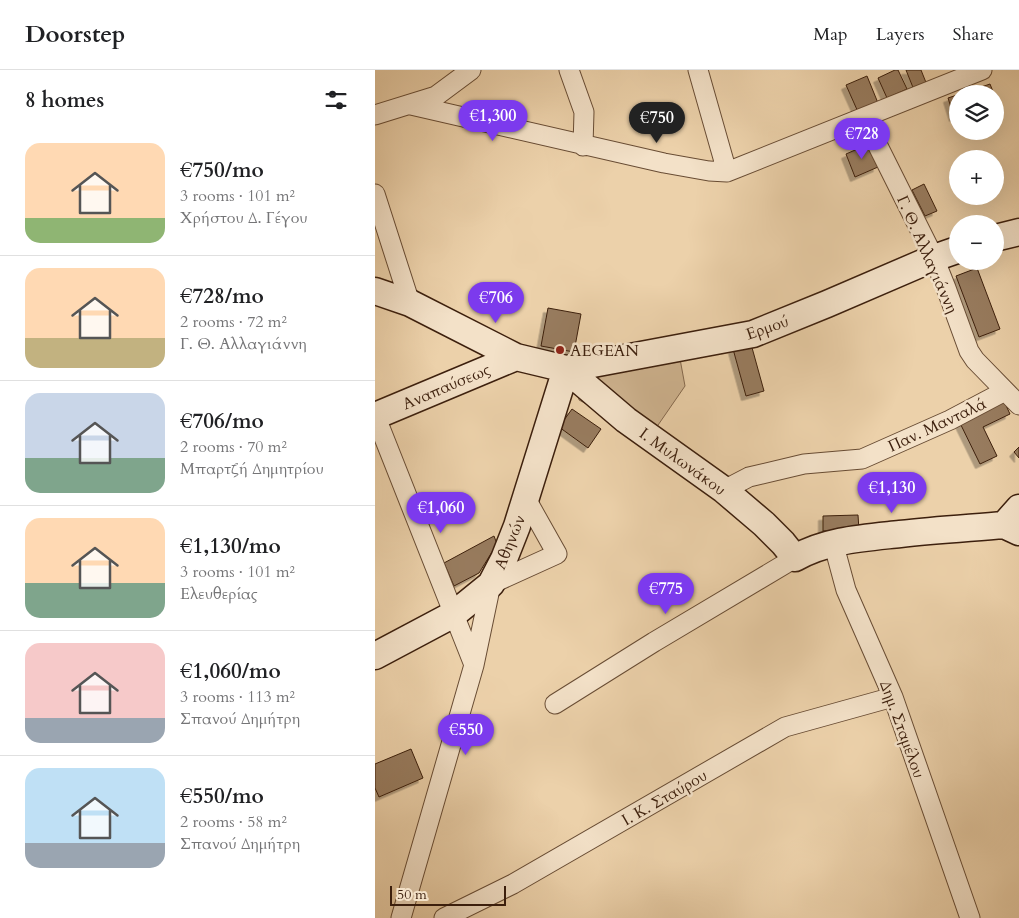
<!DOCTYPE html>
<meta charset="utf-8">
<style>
body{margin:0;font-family:Cardo,serif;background:#f2f2f2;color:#202124;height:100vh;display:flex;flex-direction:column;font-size:19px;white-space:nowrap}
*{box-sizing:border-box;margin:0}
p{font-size:16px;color:#757577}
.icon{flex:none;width:28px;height:28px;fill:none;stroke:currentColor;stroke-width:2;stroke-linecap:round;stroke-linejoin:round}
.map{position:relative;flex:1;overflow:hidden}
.sheet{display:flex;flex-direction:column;background:#fff;width:375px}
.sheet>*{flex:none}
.controls{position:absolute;left:574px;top:15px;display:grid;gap:10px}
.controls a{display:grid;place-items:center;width:55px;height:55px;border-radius:50%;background:#fff;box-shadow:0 5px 20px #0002;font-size:25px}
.scale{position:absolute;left:15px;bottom:12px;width:116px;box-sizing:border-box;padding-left:5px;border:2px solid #3c1f0d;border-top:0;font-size:14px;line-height:18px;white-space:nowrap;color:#3c1f0d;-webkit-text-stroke:4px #f3e1c8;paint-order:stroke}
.price{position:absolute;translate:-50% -42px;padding:0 11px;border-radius:18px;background:#7c3aed;color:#fff;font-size:16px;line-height:32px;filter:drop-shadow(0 1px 2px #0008)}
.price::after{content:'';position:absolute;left:50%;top:30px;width:15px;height:11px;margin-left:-8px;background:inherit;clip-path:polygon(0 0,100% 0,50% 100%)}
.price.current{background:#222;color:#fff}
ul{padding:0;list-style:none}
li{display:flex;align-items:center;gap:15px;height:125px;padding:0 25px}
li+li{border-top:1px solid #e0e0e0}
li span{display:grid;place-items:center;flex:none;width:140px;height:100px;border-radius:15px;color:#555}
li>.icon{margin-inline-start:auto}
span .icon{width:60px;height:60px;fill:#fffc;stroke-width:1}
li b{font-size:21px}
h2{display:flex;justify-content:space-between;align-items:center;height:60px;padding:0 25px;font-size:21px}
header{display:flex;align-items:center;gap:30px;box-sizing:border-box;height:70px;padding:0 25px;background:#fff;border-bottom:1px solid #e0e0e0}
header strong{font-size:24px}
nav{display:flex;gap:28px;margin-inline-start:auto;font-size:18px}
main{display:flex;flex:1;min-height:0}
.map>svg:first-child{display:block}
.green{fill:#ceb38f;stroke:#85694e}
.building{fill:#987c5f;stroke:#3c1f0d;filter:url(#shadow)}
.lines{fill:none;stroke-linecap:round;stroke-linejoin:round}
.street-casing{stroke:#684c34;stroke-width:21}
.secondary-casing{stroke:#3c1f0d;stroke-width:29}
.street{stroke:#f3e1c8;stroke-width:19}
.secondary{stroke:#f3e1c8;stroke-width:26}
.poi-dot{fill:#8f2418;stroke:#f3e1c8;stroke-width:2}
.labels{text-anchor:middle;stroke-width:5;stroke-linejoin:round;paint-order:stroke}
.street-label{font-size:16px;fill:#3c1f0d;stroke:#f3e1c8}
.poi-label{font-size:16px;fill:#3c1f0d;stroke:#f3e1c8;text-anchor:start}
</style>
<header>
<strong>Doorstep</strong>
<nav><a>Map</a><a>Layers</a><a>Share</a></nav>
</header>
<main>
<section class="sheet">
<h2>8 homes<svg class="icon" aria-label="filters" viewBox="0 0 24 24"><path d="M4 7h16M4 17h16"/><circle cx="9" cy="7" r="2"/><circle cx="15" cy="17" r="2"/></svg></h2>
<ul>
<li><span style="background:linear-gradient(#ffd9b3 75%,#8fb573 0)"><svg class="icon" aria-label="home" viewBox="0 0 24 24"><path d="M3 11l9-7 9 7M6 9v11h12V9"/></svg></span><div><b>€750/mo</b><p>3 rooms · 101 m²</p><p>Χρήστου Δ. Γέγου</p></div></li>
<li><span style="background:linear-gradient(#ffd9b3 70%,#c2b280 0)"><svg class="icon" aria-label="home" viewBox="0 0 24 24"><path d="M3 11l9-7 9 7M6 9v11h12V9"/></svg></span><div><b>€728/mo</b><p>2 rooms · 72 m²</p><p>Γ. Θ. Αλλαγιάννη</p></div></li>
<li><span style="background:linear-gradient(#c9d6e8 65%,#7fa58c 0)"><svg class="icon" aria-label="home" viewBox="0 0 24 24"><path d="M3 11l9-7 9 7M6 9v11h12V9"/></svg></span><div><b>€706/mo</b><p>2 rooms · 70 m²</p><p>Μπαρτζή Δημητρίου</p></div></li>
<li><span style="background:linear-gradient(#ffd9b3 65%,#7fa58c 0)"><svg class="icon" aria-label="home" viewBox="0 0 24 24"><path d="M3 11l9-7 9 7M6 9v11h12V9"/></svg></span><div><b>€1,130/mo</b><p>3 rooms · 101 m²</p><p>Ελευθερίας</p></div></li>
<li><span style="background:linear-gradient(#f6c9c9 75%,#9aa5b1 0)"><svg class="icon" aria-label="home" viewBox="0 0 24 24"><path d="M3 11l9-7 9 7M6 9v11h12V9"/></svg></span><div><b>€1,060/mo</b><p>3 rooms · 113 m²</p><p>Σπανού Δημήτρη</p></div></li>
<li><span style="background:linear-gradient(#bfe0f5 75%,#9aa5b1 0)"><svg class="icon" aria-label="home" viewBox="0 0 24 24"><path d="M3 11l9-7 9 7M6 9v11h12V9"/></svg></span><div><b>€550/mo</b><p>2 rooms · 58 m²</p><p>Σπανού Δημήτρη</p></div></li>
</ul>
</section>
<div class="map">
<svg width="644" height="848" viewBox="0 0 644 848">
<defs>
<filter id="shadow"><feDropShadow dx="-4.5" dy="4.5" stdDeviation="0" flood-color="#0004"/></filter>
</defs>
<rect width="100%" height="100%" fill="#ecd1aa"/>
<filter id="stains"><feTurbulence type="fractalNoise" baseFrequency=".004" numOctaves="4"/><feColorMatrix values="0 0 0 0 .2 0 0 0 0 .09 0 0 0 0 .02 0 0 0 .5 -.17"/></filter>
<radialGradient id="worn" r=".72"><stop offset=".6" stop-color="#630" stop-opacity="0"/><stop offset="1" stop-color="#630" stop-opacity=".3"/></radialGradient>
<path class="green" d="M303,278L310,316L281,358V370L204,330L201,297Z"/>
<path class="building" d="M520,0H523L532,19L512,28L503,8Z
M531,0H546L552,15L539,20Z
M492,6L503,33L483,42L471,15Z
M615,14L619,24H586Z
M582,25V46L579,47L573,28Z
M494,74L503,97L480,107L471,84Z
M549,114L562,141L550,146L537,120Z
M602,198L625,259L604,267L581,206Z
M173,238L206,244L199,282L166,276Z
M376,274L389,321L371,326L358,279Z
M627,327L635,344L608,357L622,386L605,394L583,349Z
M197,339L226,359L213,378L184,357Z
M644,377V388L639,382Z
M483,445L484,460L448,461V446Z
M119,466L122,474L104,503L79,516L69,493Z
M36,679L48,708L4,727L0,718V694Z"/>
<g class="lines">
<g class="street-casing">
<path id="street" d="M194,0L209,42L208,76
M323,0L352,102
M36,35L289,93L334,101L352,102L607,0
M0,45L61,26L96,0
M489,48L559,188L571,218L594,281L600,290L644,335
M0,124L35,233
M0,345L99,595
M349,420L374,407L429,394L487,389L575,350L630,321
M458,472L471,520L518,627L595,848
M180,634L279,572L420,488
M26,848L99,595L116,514L182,484L150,427
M69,848L138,814L410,657L518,627"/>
</g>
<g class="secondary-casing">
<path id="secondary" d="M620,168L644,162
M0,221L35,233L141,287L191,299L251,350L349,420L389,454L408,473L420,488C452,470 488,468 525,464C559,460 594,458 629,455L644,462
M191,299L378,264L452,234L559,188L582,180
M0,346L141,287
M629,455L644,438
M0,586L79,544L116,514L129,489L142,456L191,299"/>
</g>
<use href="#street" class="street"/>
<use href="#secondary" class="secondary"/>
</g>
<circle class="poi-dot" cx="185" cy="280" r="5"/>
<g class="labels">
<g class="street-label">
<text transform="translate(553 184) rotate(66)" y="6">Γ. Θ. Αλλαγιάννη</text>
<text transform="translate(392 257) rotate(-19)" y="6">Ερμού</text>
<text transform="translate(71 316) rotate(-23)" y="6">Αναπαύσεως</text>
<text transform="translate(562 354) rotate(-25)" y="6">Παν. Μανταλά</text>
<text transform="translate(308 391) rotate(36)" y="6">Ι. Μυλωνάκου</text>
<text transform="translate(134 472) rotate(-68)" y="6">Αθηνών</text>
<text transform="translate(528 659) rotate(70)" y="6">Δημ. Σταμέλου</text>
<text transform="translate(289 727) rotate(-30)" y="6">Ι. Κ. Σταύρου</text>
</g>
<g class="poi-label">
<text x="195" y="286">AEGEAN</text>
</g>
</g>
<rect width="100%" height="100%" filter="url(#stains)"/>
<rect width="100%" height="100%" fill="url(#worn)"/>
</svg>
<div class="controls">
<a><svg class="icon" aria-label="layers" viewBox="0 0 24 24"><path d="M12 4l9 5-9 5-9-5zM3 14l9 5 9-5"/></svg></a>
<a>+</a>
<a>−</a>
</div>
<div class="scale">50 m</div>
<b class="price" style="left:118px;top:72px">€1,300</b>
<b class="price current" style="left:282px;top:74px">€750</b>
<b class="price" style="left:487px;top:90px">€728</b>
<b class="price" style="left:121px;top:254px">€706</b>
<b class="price" style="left:517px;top:444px">€1,130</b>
<b class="price" style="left:66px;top:464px">€1,060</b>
<b class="price" style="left:291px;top:545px">€775</b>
<b class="price" style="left:91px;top:686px">€550</b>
</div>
</main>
